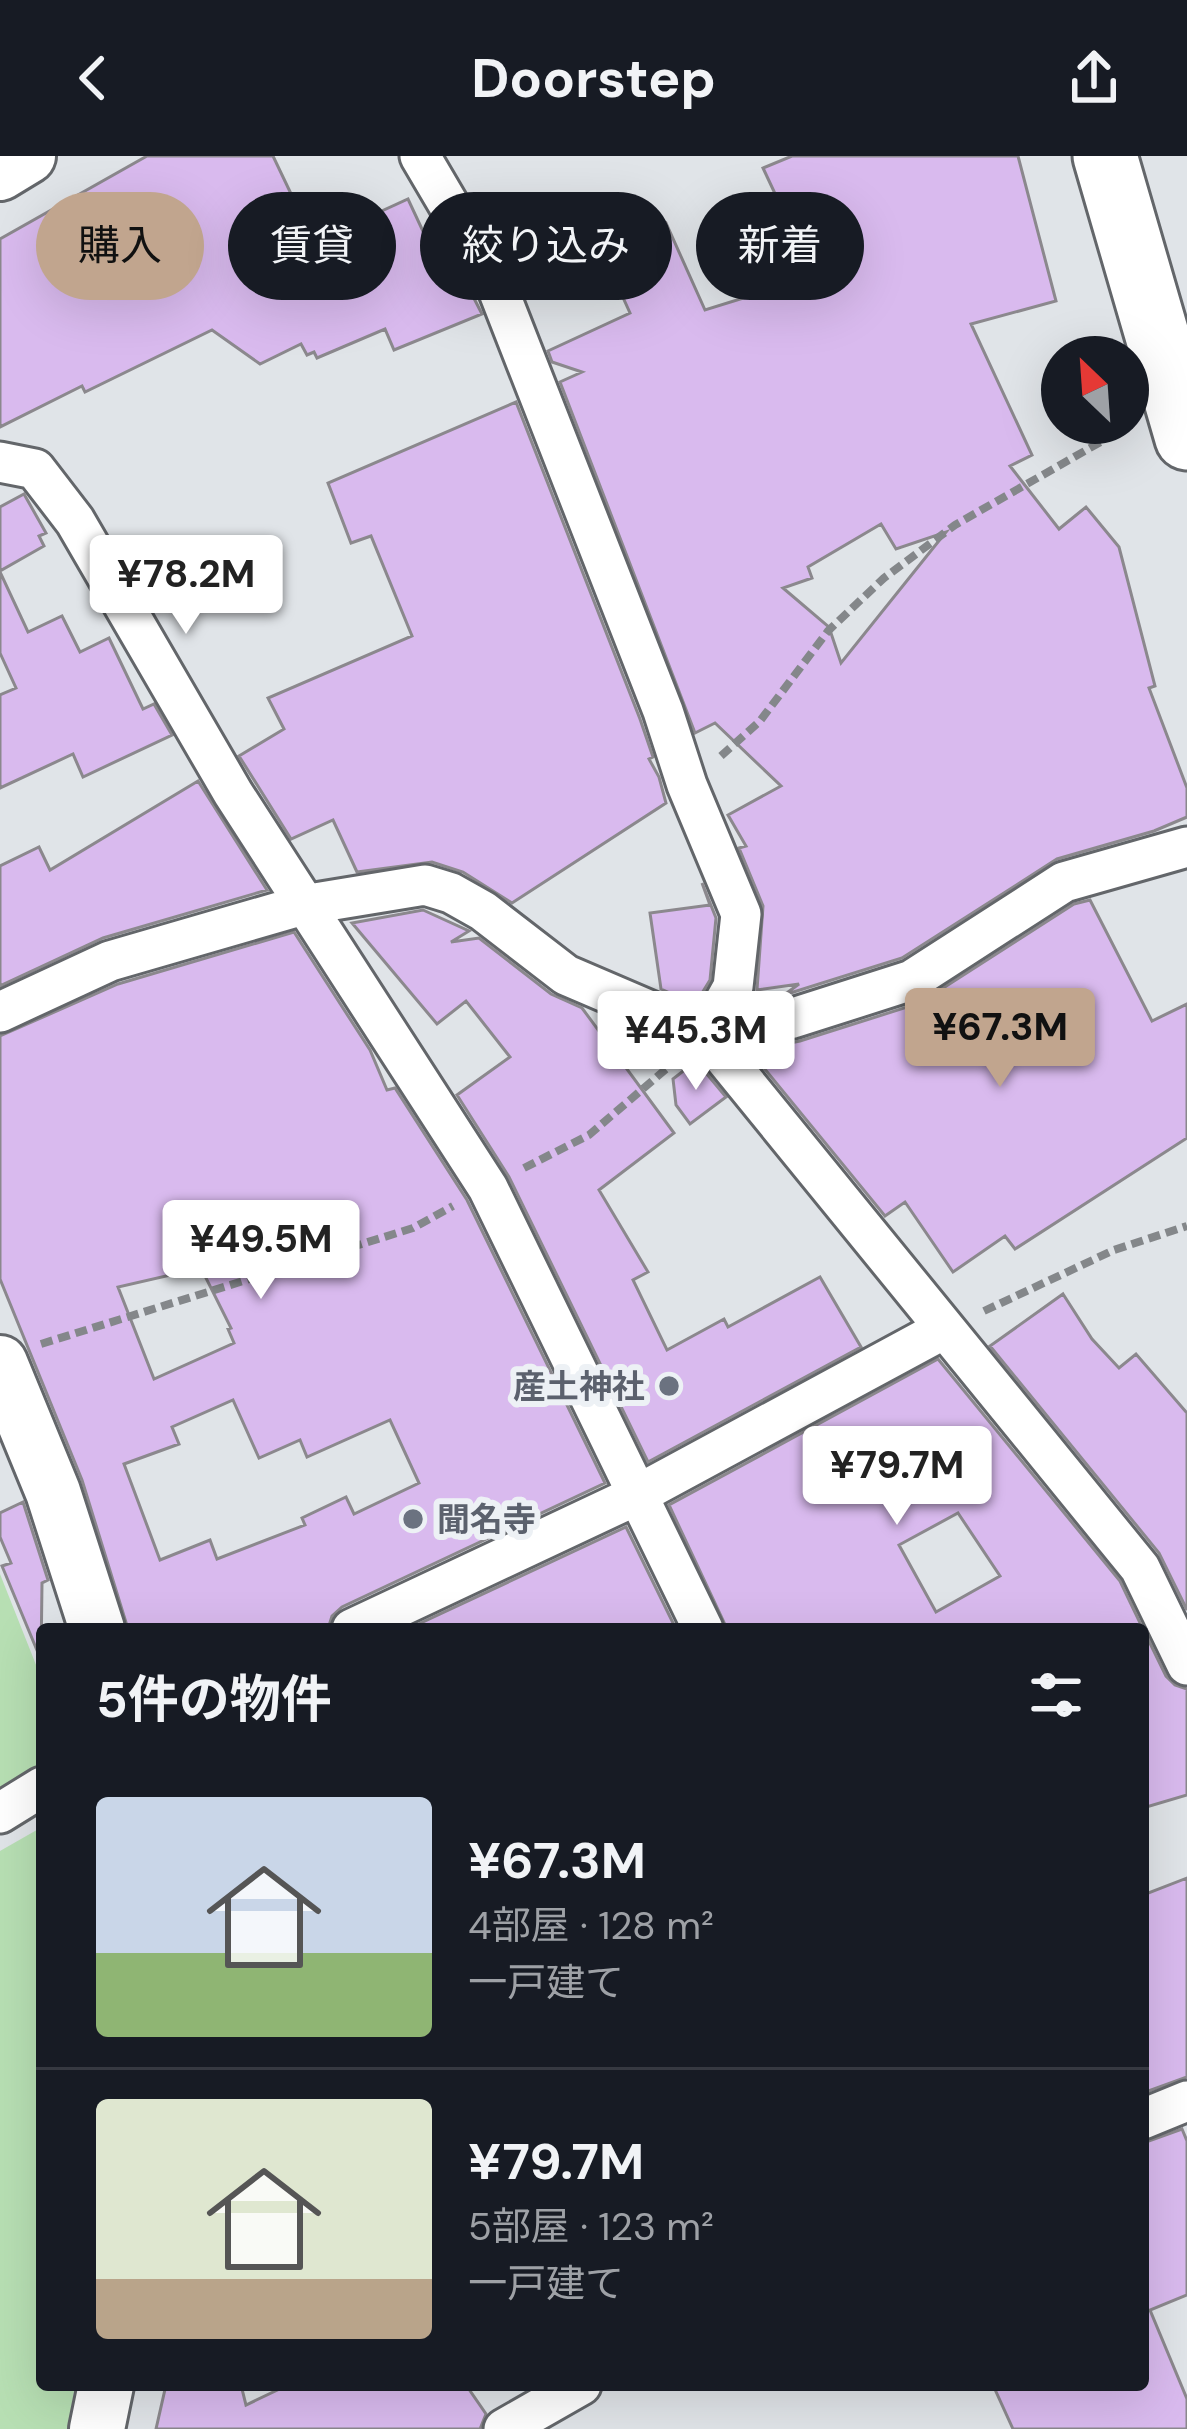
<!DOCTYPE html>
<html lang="ja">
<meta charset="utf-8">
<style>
body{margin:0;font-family:"DM Sans","Noto Sans JP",sans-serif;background:#242831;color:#f1f3f6;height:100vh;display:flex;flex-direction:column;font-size:45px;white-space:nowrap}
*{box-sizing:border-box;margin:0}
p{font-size:39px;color:#9ea1a6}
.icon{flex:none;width:66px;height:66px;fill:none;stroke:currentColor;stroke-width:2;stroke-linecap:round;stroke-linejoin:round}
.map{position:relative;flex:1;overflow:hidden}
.panel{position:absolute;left:36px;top:1467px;width:1113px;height:768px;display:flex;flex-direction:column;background:#171b24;border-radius:12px;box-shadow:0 12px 48px #0002}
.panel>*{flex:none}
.top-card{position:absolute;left:36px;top:36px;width:1116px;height:108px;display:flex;gap:24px}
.needle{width:78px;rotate:335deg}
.controls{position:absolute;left:1041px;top:180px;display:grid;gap:24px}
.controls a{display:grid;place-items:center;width:108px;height:108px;border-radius:50%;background:#171b24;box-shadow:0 12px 48px #0002;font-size:60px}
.price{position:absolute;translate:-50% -102px;padding:0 27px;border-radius:12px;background:#fff;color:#222;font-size:39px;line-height:78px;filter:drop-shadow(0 3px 6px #0008)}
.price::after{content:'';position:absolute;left:50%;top:72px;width:36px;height:27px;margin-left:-18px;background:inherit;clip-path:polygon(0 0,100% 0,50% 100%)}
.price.active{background:#c1a58e;color:#111}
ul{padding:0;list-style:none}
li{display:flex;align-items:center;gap:36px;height:300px;padding:0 60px}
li+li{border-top:3px solid #363941}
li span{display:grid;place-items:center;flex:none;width:336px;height:240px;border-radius:12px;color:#555}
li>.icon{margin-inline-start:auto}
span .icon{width:144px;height:144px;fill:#fffc;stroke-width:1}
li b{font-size:51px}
h2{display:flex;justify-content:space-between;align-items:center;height:144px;padding:0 60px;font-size:51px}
.chip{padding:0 42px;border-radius:54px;background:#171b24;box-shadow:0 12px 48px #0002;font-size:42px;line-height:108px}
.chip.active{background:#c1a58e;color:#111}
header{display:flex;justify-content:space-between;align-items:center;height:156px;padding:0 60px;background:#171b24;font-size:54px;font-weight:700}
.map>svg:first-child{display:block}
.green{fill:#b7dfb3}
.building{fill:#d9baee;stroke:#8b888d;stroke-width:3;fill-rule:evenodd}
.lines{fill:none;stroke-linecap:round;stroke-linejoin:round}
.minor-casing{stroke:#63666a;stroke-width:45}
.secondary-casing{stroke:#63666a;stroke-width:60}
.primary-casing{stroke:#63666a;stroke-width:69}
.path{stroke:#84878a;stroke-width:8;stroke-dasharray:12 6;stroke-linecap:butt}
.minor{stroke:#fff;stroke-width:39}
.secondary{stroke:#fff;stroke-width:54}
.primary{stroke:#fff;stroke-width:63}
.worship-dot{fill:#6b7280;stroke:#edf1f5;stroke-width:4.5}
.labels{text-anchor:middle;stroke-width:12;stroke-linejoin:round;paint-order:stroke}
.worship-label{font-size:33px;font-weight:bold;fill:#5b616d;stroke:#edf1f5;text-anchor:end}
</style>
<header><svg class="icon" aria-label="back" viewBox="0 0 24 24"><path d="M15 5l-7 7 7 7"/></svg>Doorstep<svg class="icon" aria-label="share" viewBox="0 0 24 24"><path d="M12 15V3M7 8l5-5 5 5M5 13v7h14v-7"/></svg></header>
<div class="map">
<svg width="1187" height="2273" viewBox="0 0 1187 2273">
<rect width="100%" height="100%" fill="#e0e4e8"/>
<path class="green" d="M0,1418L42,1524V1622L0,1644Z
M42,1671V2229H75L68,2273H0V1695Z"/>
<path class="building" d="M147,0H273L314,86L408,43L434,99L440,97L452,121L461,117L482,158L394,194L385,173L317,202L314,196L307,199L301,188L260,208L212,174L85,236L82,230L0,271V83Z
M792,0H1018L1056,145L971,168L1032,299L1010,310L1059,373L1086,351L1119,391L1155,530L1149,532L1187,632V661L1154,675L1057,703L902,802L784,839L799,828L757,834L763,750L739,692L746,690L728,659L781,630L715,567L695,577L560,226L582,216L552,206L548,195L630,157L602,95L666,67L705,154L769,134L766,125L808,108L763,12ZM881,368L896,393L946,376L841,507L829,471L783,432L812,422L808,411Z
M516,246L640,563L653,601L649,603L659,621L666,647L512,747L463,716L432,706L357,716L333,664L291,683L239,600L284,573L268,542L412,480L371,380L351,387L328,327Z
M24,338L46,377L39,380L44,390L0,415V351Z
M0,416L28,476L62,460L80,496L109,482L143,553L154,548L172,579L83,621L73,598L0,632V539L16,532L0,497Z
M198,625L267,734L103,782L0,830V710L39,691L50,714Z
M702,727L716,762L710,824L699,842L686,844L661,833L650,757L710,749Z
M1090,744L1152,865L1187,848V982L1015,1093L1005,1080L953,1116L905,1046L885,1060L750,895L800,885L920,847L1074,748Z
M423,754L469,775L451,786L479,782L551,838L582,852L674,977L599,1034L648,1116L633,1124L667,1194L724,1163L728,1171L820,1121L861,1191L648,1306L509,1021L457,939L510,901L466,845L437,868L352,767Z
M294,776L370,894L387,934L395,932L467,1044L605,1327L342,1451L332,1460L328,1473H128L82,1324L0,1123V880L118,828ZM201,1112L231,1172L228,1173L234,1187L154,1223L118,1131ZM233,1244L259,1302L300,1284L307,1301L390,1264L419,1327L354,1358L346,1341L302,1362L305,1369L217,1403L210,1384L160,1404L124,1308L179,1288L172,1271Z
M696,905L726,941L690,968L676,949L673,923Z
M1063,1138L1092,1183L1119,1212L1136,1198L1187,1257V1454L1159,1397L990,1190Z
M938,1203L1120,1425L1143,1473H727L669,1349ZM958,1357L1000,1420L936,1456L899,1389Z
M23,1346L48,1424L42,1427L41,1504L2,1410L11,1407L0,1381V1357Z
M626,1371L676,1473H408Z
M1143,1473L1166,1520L1175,1529L1187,1533V1639L1143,1652Z
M1187,1722V1921L1143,1937V1739Z
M1182,1973L1187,1985V2139L1150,2154L1187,2243V2273H1013L993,2229H1143V1987Z
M166,2229H241L246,2249L288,2229H466L486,2258L480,2273H156Z"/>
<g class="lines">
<g class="minor-casing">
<path id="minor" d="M420,0L497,131L663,555L687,629L741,758L733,831L706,879
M0,306L35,313L75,365L233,637L488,1032L703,1473
M0,856L110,805L303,749L425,729L451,737L483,755L566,819L706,879L1140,1412L1187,1509
M706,879L793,862L912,824L1064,726L1187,691
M352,1473L635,1340L944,1173
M0,1657L42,1631
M1143,1963L1187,1945
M504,2273L581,2229"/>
</g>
<g class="secondary-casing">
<path id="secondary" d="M0,17L28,0
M0,1207L53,1336L97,1473
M97,2273L106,2229"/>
</g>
<g class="primary-casing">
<path id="primary" d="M1105,0L1187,282"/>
</g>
<path class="path" d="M721,600L760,565L828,475L884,422L955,369L1104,284
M524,1012L589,979L673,907
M984,1155L1114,1094L1187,1070
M41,1188L413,1072L453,1050"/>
<use href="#minor" class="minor"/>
<use href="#secondary" class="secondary"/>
<use href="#primary" class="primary"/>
</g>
<g class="worship-dot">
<circle cx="669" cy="1230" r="12"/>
<circle cx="413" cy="1363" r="12"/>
</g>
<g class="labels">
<g class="worship-label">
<text x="645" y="1242">産土神社</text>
<text x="437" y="1375" text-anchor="start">聞名寺</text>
</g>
</g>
</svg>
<div class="controls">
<a><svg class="needle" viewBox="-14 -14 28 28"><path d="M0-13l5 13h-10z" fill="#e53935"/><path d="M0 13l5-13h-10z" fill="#9ea1a6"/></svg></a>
</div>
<b class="price" style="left:186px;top:481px">¥78.2M</b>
<b class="price active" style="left:1000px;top:934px">¥67.3M</b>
<b class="price" style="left:696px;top:937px">¥45.3M</b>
<b class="price" style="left:261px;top:1146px">¥49.5M</b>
<b class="price" style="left:897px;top:1372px">¥79.7M</b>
<div class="top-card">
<a class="chip active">購入</a>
<a class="chip">賃貸</a>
<a class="chip">絞り込み</a>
<a class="chip">新着</a>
</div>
<section class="panel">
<h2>5件の物件<svg class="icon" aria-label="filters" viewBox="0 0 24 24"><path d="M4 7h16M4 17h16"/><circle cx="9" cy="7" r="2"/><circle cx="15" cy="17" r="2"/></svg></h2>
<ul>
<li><span style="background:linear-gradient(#c9d6e8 65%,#8fb573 0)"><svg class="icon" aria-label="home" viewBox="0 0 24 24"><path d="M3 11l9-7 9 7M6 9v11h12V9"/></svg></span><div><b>¥67.3M</b><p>4部屋 · 128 m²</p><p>一戸建て</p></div></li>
<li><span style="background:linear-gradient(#dfe7d0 75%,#b9a48a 0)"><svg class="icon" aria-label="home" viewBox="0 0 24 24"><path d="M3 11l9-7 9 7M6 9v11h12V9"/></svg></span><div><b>¥79.7M</b><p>5部屋 · 123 m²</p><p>一戸建て</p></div></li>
</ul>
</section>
</div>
